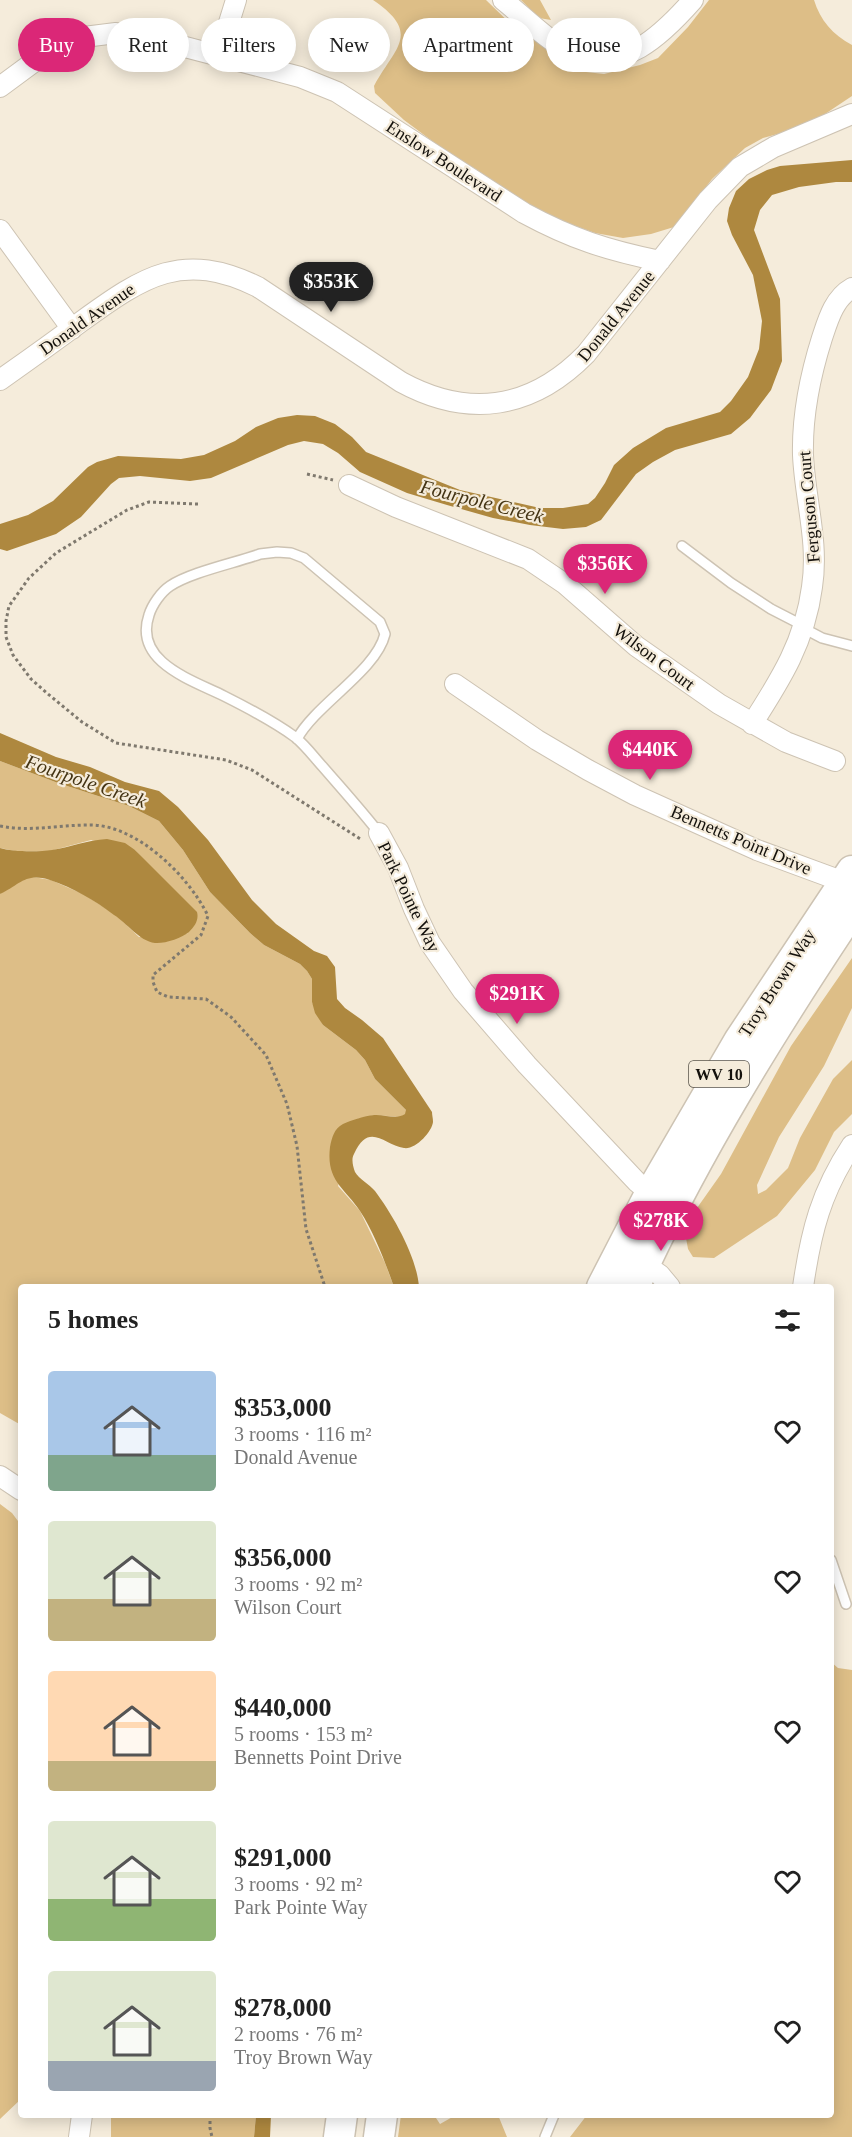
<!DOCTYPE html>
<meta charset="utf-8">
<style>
body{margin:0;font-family:Georgia,serif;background:#f6f6f6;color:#222;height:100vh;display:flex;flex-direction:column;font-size:22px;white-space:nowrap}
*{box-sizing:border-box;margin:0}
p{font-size:20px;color:#767676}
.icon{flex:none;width:33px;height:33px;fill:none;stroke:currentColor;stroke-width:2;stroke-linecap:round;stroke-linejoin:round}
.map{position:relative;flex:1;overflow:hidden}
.side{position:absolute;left:18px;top:1284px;width:816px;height:834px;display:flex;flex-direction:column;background:#fff;border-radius:6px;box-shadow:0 3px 15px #0003}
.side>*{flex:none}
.guide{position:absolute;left:18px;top:18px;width:816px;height:54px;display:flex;gap:12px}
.price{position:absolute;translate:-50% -51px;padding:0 14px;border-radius:21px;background:#db2777;color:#fff;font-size:20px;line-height:39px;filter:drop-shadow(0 2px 3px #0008)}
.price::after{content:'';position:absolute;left:50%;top:36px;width:18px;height:14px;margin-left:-9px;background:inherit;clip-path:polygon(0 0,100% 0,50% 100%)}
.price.active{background:#222;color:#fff}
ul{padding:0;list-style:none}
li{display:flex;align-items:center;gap:18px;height:150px;padding:0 30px}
li span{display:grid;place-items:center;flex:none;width:168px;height:120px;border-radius:6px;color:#555}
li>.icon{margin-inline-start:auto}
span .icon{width:72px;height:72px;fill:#fffc;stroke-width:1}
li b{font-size:26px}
h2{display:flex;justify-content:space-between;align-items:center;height:72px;padding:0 30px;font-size:26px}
.chip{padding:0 21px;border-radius:27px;background:#fff;box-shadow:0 3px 15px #0003;font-size:21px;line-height:54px}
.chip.active{background:#db2777;color:#fff}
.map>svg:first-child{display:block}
.green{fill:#ddbe87}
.water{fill:#ae883f}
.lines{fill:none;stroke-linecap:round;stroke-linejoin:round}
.service-casing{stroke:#cdc3b3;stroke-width:12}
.minor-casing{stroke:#cdc3b3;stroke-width:22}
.primary-casing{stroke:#cdc3b3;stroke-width:33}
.path{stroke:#7f796e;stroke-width:3;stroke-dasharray:3 3;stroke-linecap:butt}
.service{stroke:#fff;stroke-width:9}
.minor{stroke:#fff;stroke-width:20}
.primary{stroke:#fff;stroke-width:30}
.labels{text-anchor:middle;stroke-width:4.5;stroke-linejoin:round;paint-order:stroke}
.shield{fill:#f5ecdb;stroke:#58534a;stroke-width:1.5}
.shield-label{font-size:16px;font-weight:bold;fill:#14110c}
.street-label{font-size:18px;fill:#14110c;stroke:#f5ecdb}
.water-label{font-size:20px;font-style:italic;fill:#443414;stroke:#f5ecdb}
</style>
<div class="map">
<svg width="852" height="2137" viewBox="0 0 852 2137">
<rect width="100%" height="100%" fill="#f5ecdb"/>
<path class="green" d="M373,0H486L515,28L547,48L562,62L586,72L604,74L640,65L658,58L688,27L709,0H814C820,20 833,35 852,45V96L807,126L763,138L745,148L712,179L679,223L674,227L651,234L623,238L595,233L556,219L517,197L474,168L455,158L404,120L375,93L374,86C394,48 423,34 373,0Z
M521,0H540L551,20L539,18Z
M0,761L58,783L129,806L159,821L183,850L210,892L250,933L264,945L300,964L307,971L312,979V1002L323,1025L356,1050L365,1060L375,1079L406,1110V1114L401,1117L374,1115L358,1119L338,1186L360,1211L385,1263L394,1287H21V1425L0,1413V894L22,879L33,877L51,880L85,895L117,916L139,937H177L188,933L155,872L135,850L91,840L50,851H15L0,848Z
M852,958V1008L824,1066L779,1137L757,1185L758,1194L766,1190L788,1168L800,1138L833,1079L852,1060V1114L834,1132L815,1170L777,1216L714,1258L693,1257L688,1249L686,1238L697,1208L721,1174L791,1046Z
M0,1504L12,1513L21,1525V2099L0,2119Z
M831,1662L838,1668L852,1670V2137H570L587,2115H831Z
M111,2115H256L254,2137H111Z
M401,2115H434L440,2124L456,2115H498L507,2137H398Z"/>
<path class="water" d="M852,160V182H836L799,187L772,195L760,210L754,230L780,299L782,361L771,390L750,418L731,434L675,450L653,462L636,474L601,520L586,527L563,529L530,525L493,518L447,505L407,493L360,472L338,453L323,444L304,441L288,445L211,478L190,481L140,476L119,478L111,484L81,517L56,534L7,551L0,549V524L28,515L53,501L88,467L97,462L118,456L181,459L204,455L235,441L256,427L278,418L297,415L315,416L335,424L352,437L366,452L460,490L540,508H563L588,504L595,498L605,483L614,465L633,448L666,428L720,412L731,401L748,377L759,349L762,321L753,275L732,235L727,221L729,208L736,191L749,179L767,170L780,166Z
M0,733L56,757L90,767L125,782L159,791L178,807L208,840L252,900L276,924L314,951L327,956L335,967L337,999L345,1008L362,1020L383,1038L432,1112C432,1115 433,1118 433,1122C432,1132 415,1150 404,1148C384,1145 369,1121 354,1154C351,1159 353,1166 355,1172C359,1179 369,1184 375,1191C393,1215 417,1257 419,1287H394C385,1262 375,1234 360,1211C344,1187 326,1181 330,1147C332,1137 334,1129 343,1124C352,1120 364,1116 374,1115C384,1114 397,1120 405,1114L406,1110L375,1079L365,1060L356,1050L323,1025L315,1013L312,1002V979L307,971L300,964L264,945L250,933L210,892L183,850L159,821L129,806L58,783L0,761Z
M107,839L125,843L135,850L197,912C199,920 195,926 189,932C182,938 164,944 155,943C139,941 127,923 114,915C94,900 74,888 50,880C25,872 20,885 0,894V848C12,852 39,852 52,850C71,847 87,840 107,839Z
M256,2115H271L270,2137H254Z"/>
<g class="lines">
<g class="service-casing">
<path id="service" d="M682,546L731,583L771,609L804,626
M803,628L822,638L852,646
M297,739C316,704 376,671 385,634L380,622L304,558L291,553L277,552L260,554C235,563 191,572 170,586C161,592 152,605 149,615C133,662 192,680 224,696C248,708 273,721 295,737C305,745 314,757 323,767C342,789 361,810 379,833
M831,1560L846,1604
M545,2137L554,2115"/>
</g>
<g class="minor-casing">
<path id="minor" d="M503,0C523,16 550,43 572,53C622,75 663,34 693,0
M219,55L236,0
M0,87L46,53L59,46L84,37L116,33L166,42L300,77L337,92L524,213C572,239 607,250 660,261
M0,230L72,329
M0,380C27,361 55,341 82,321C144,276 183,250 258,287L401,382C469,419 532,409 586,354L708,200L740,167L774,147L852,114
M349,485L396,507L528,559L565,584L636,646L719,704L786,742L835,761
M455,684L537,740L588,770L635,795L757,850L844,882
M752,724C781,679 805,641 812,587C819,542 805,500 803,455C802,415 810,376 822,338C828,320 834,298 852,288
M379,833L398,868L414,909L430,943L463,991L527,1065L637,1182L658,1199
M636,1258L660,1275L670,1287
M803,1287C811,1231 821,1192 852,1145
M0,1476L21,1490
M79,2137L82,2115"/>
</g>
<g class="primary-casing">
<path id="primary" d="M602,1287L650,1194L739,1041L852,871
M634,1287C694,1155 772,1030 852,910
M339,2137L342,2115
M379,2137L382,2115"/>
</g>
<path class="path" d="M307,474L333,480
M198,504L149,502L127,510L56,553L29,578L9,606L6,621V637L13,655L31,679L48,694L82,722L116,743L226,760L252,770L362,840
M0,826C30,832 58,825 88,825C135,823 189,876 208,916L201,935L153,975V982L157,992L168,997L206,999L231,1017L266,1055L287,1104L297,1146L306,1229L325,1287
M210,2115V2128L212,2137"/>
<use href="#service" class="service"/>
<use href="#minor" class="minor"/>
<use href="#primary" class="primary"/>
</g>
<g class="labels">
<rect class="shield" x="689" y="1061" width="60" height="26" rx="4.5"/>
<g class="shield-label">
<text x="719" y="1080">WV 10</text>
</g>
<g class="street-label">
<text transform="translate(444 161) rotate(33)" y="6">Enslow Boulevard</text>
<text transform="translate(616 316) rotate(-51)" y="6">Donald Avenue</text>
<text transform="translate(87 319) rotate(-35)" y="6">Donald Avenue</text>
<text transform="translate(809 507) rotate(-95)" y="6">Ferguson Court</text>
<text transform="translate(654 657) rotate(37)" y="6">Wilson Court</text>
<text transform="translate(741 840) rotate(23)" y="6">Bennetts Point Drive</text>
<text transform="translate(409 897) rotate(64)" y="6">Park Pointe Way</text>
<text transform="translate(777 983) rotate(-57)" y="6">Troy Brown Way</text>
</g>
<g class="water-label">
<text transform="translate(482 501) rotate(14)" y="7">Fourpole Creek</text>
<text transform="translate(86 781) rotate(19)" y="7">Fourpole Creek</text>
</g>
</g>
</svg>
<b class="price active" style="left:331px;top:313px">$353K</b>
<b class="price" style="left:605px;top:595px">$356K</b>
<b class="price" style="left:650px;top:781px">$440K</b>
<b class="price" style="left:517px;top:1025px">$291K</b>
<b class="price" style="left:661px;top:1252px">$278K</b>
<div class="guide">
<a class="chip active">Buy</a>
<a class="chip">Rent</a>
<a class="chip">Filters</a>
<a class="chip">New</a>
<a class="chip">Apartment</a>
<a class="chip">House</a>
</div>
<section class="side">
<h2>5 homes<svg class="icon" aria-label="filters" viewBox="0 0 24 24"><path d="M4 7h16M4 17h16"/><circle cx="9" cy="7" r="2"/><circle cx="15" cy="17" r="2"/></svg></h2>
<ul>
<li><span style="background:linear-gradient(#a9c7e8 70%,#7fa58c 0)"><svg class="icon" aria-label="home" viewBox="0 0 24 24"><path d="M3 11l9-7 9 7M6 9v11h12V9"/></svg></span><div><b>$353,000</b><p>3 rooms · 116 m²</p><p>Donald Avenue</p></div><svg class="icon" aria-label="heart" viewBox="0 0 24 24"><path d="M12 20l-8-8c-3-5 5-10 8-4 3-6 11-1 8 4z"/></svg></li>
<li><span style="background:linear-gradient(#dfe7d0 65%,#c2b280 0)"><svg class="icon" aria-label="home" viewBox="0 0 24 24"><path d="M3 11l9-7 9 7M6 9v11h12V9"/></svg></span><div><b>$356,000</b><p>3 rooms · 92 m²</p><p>Wilson Court</p></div><svg class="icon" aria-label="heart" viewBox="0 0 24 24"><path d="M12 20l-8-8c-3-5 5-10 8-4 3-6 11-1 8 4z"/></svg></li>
<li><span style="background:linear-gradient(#ffd9b3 75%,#c2b280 0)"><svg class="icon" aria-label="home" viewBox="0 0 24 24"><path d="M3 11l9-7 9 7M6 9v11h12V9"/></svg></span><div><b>$440,000</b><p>5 rooms · 153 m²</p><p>Bennetts Point Drive</p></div><svg class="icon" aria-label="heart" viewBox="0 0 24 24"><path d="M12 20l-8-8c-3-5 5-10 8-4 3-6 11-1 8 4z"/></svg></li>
<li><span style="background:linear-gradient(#dfe7d0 65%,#8fb573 0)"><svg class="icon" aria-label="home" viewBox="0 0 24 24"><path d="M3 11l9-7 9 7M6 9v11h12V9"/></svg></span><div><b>$291,000</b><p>3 rooms · 92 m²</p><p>Park Pointe Way</p></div><svg class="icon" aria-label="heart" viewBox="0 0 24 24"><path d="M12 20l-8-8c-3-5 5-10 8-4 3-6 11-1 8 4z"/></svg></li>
<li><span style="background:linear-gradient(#dfe7d0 75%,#9aa5b1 0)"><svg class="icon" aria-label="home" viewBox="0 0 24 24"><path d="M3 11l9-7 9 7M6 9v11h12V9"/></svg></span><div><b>$278,000</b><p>2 rooms · 76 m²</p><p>Troy Brown Way</p></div><svg class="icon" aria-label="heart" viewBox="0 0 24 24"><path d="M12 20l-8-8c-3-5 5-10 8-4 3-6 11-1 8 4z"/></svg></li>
</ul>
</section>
</div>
